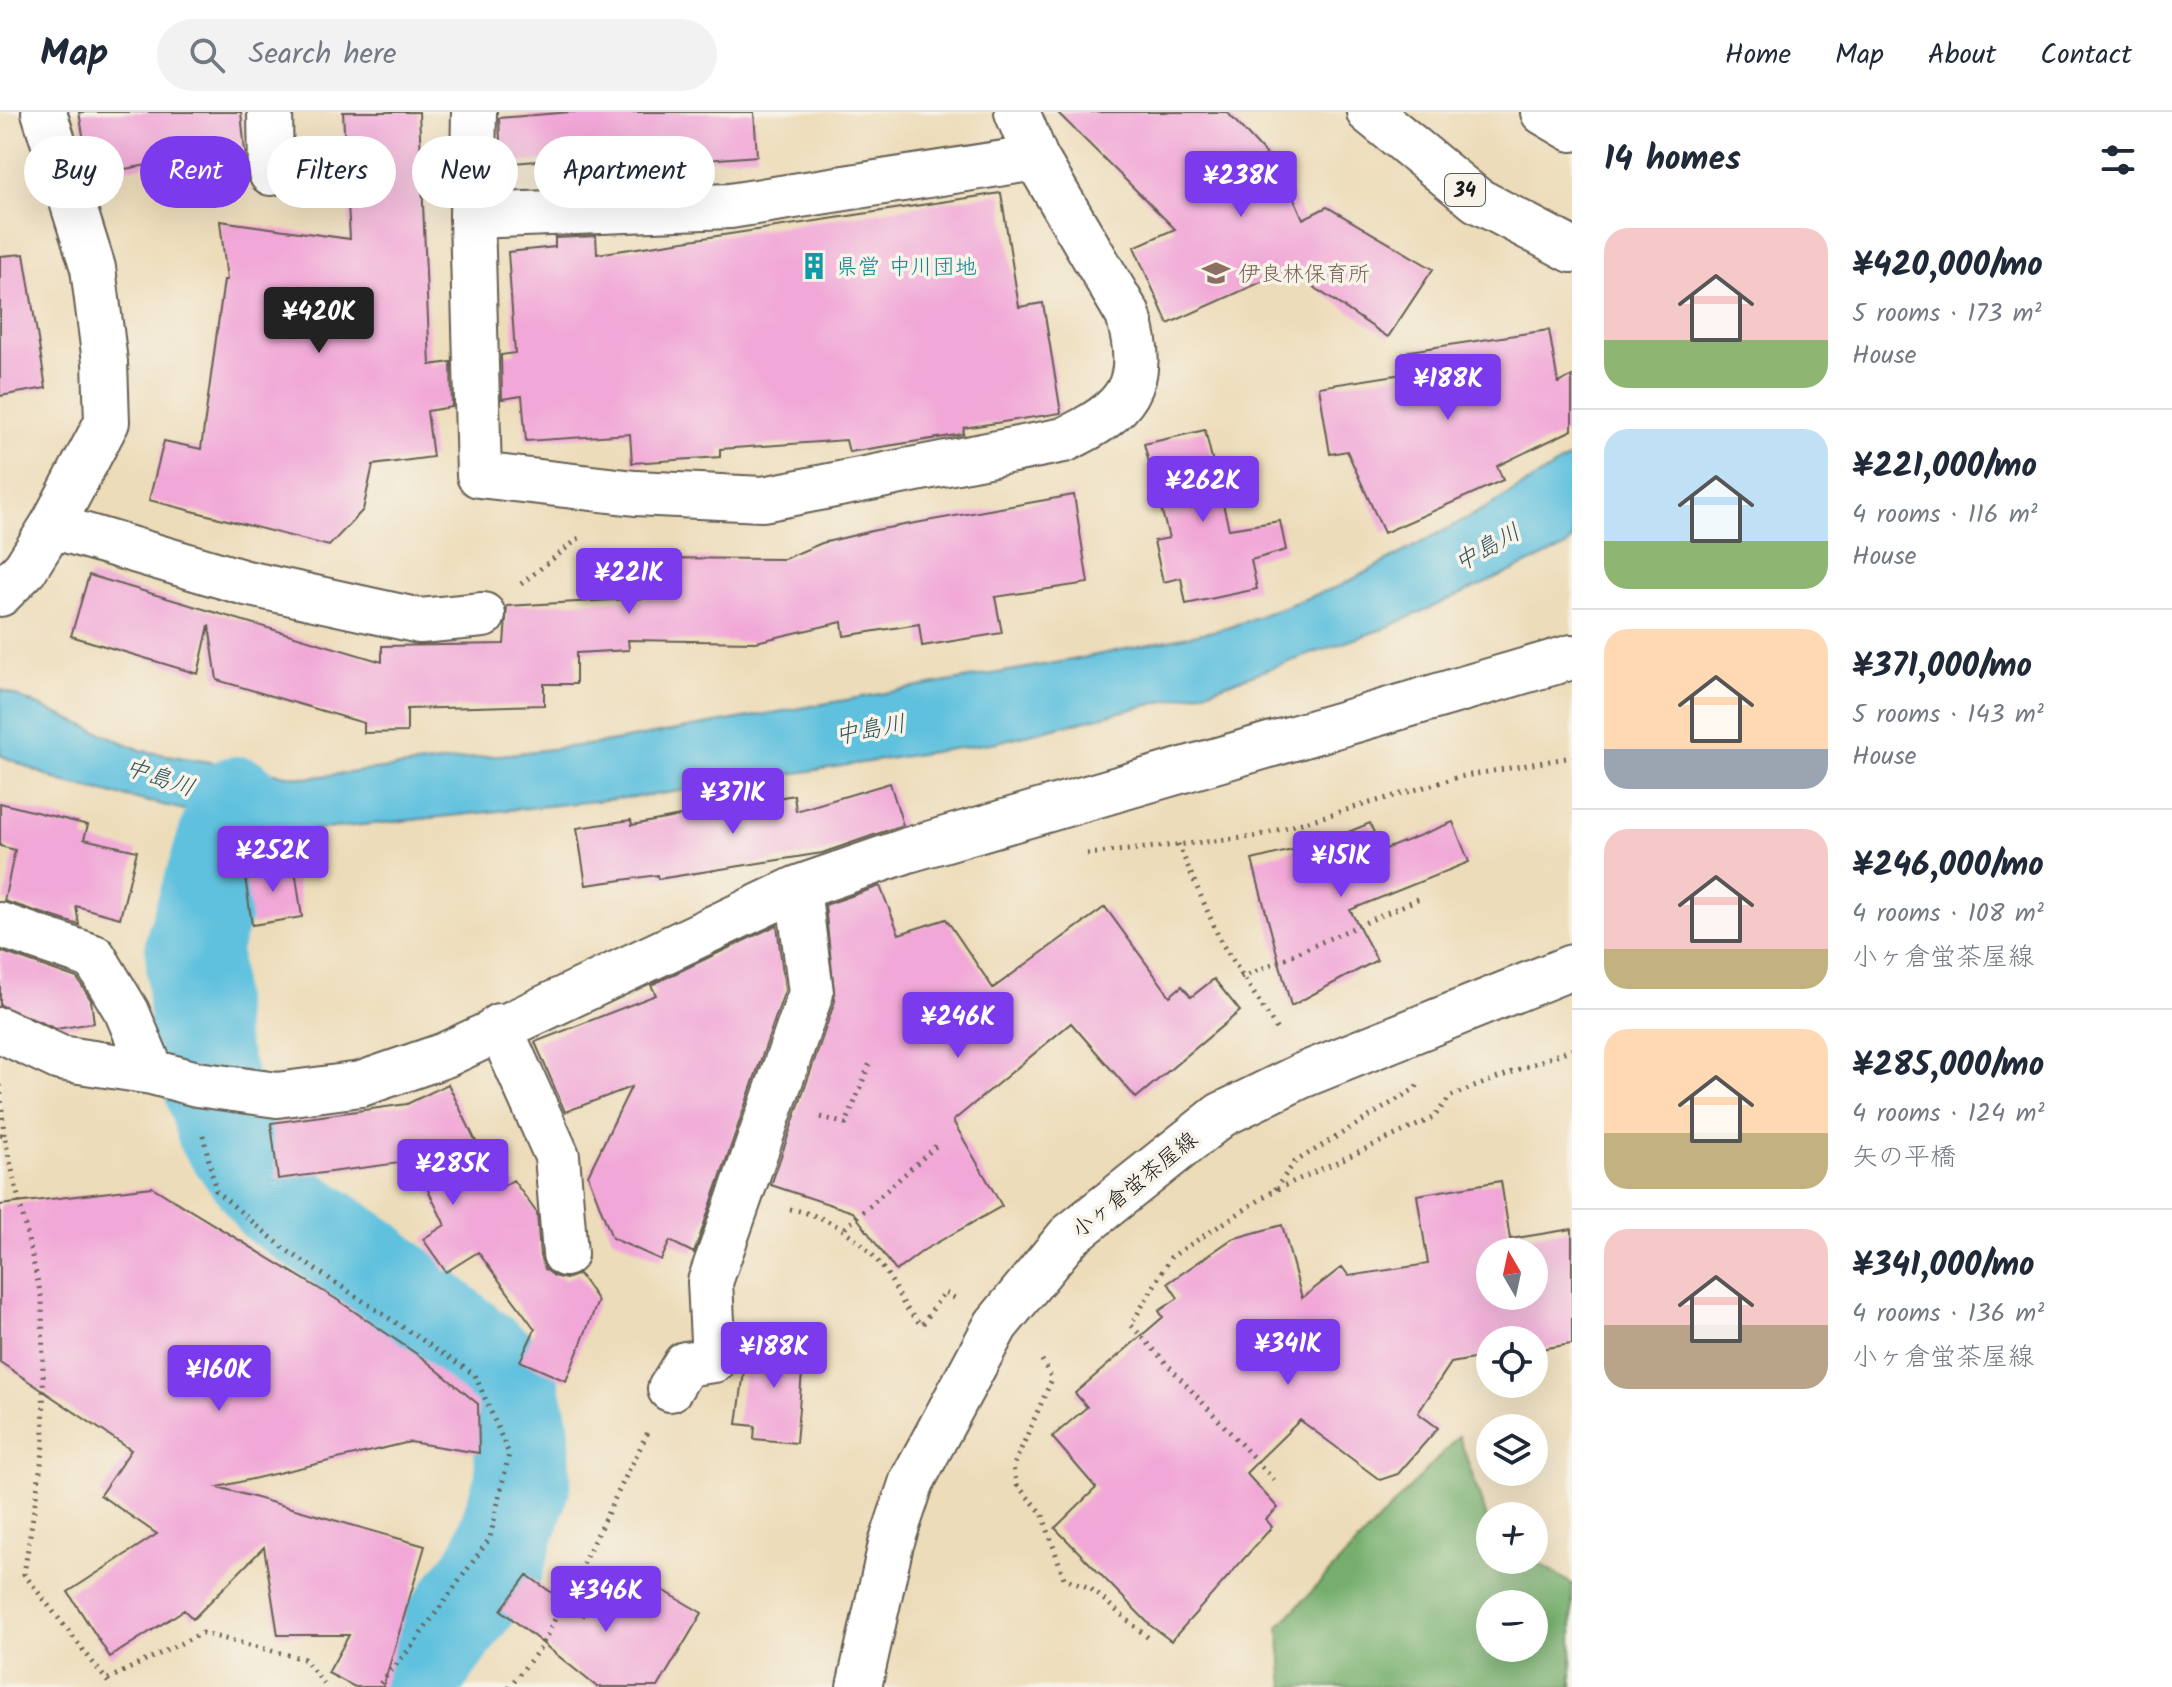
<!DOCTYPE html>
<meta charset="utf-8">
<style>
body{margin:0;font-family:Kalam,"Klee One",sans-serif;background:#f2f2f3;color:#1f2937;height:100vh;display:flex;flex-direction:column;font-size:30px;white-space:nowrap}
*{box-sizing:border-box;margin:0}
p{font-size:26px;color:#747a83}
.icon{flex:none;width:44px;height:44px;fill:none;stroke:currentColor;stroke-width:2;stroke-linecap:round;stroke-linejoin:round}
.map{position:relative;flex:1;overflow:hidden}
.side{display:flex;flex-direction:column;background:#fff;width:600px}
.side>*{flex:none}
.banner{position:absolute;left:24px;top:24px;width:760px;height:72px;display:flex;gap:16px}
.needle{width:52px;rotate:351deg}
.tools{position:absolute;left:1476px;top:1126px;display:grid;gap:16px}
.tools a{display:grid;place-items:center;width:72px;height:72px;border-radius:50%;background:#fff;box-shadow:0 8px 32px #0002;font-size:40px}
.price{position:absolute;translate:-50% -68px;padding:0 18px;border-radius:8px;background:#7c3aed;color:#fff;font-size:26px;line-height:52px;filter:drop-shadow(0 2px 4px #0008)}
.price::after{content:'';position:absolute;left:50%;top:48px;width:24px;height:18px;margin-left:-12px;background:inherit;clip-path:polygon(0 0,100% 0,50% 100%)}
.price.active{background:#222;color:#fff}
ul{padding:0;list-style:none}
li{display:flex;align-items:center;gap:24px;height:200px;padding:0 32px}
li+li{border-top:2px solid #e0e1e3}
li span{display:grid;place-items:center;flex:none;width:224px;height:160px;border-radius:24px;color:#555}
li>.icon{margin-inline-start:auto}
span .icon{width:96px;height:96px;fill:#fffc;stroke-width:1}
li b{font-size:34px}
h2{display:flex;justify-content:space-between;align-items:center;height:96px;padding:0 32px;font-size:34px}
.pill{padding:0 28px;border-radius:36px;background:#fff;box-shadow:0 8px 32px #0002;font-size:28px;line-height:72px}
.pill.active{background:#7c3aed;color:#fff}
header{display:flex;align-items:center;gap:48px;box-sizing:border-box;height:112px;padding:0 40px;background:#fff;border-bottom:2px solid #e0e1e3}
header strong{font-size:38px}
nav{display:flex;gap:44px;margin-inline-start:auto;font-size:28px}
.search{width:560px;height:72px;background:#f2f2f3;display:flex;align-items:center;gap:20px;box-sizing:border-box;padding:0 28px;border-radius:44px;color:#747a83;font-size:30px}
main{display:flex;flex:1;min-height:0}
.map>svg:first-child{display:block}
.forest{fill:#76af6d;stroke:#496644;stroke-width:2;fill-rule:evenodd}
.water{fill:#60c1de;stroke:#3e6e7d;stroke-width:2}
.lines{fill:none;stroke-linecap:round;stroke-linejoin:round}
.river{stroke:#60c1de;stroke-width:96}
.building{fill:#f1a7d7;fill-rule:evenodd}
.street-casing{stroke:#655f53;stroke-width:48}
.secondary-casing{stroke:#655f53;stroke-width:48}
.highway-casing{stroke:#655f53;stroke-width:48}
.path{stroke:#655f53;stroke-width:5;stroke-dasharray:2 6;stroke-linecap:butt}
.street{stroke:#fff;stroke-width:44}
.secondary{stroke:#fff;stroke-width:44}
.highway{stroke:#fff;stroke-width:44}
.labels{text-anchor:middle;stroke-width:7;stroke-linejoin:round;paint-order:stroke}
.shield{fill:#f7f3e8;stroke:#5e5c59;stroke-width:2}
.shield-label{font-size:20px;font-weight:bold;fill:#1c1c1c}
.culture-label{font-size:22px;fill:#0d838f;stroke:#f7f3e8;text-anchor:start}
.education-label{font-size:22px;fill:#785e54;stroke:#f7f3e8;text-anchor:start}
.street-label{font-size:22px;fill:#1c1c1c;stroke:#f7f3e8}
.water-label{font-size:24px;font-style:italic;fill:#345660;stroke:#f7f3e8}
</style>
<header>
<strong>Map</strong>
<div class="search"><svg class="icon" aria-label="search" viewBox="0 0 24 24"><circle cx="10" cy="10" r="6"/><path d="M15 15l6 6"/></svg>Search here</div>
<nav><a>Home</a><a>Map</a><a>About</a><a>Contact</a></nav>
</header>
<main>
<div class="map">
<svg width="1572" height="1575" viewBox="0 0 1572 1575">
<rect width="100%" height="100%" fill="#f7f3e8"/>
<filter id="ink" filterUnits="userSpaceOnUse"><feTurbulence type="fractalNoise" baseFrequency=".0125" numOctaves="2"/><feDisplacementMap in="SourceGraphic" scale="16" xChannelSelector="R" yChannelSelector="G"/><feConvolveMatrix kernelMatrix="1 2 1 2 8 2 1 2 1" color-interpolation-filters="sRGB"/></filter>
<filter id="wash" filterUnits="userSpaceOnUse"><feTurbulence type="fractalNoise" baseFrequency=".006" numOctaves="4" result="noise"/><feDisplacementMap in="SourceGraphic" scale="32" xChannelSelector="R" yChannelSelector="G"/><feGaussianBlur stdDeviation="1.8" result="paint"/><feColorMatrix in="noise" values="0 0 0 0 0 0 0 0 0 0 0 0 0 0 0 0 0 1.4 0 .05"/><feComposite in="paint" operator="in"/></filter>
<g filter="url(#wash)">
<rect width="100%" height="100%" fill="#eddcb9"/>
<path class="forest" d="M1459,1324L1490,1415V1448H1534L1572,1472V1575H1284L1279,1514ZM1490,1492H1534V1536H1490Z"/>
<path class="water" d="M1572,344V428L1566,435L1383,517L1206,579L997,630L654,683L286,721L62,670L0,643V577L143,639L305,666L603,631L1077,547L1227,516L1342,473L1486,396Z"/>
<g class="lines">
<path class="river" d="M237,692L193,833L198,929L225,1019L277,1090L367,1150L509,1267L522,1321L523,1370L496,1452L406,1575"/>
</g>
<g id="blocks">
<path class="building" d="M79,0H241L248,70L157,82L154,52L90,63Z
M343,0H419L430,253L451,250L452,295L427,299L433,345L373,353L363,398L329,434L149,388L164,329L201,337L224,168H227L220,109L350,127Z
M571,0H754L757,44L693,49L692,37L590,44L592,74L551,76L549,48L501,52L499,6Z
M1057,0H1227L1283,61L1303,107L1327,95L1433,157L1388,225L1288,158L1168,212L1134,135L1175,117Z
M1001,81L1019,195L1043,191L1061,301L964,316L963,322L849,340L846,328L720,337V345L632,351L630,322L526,329L522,284L502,287L501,243L515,241L508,140L555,135V126L596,124L597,142Z
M24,142L46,276L0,284V144Z
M1549,218L1558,271L1572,264V318L1497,354L1503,368L1384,421L1347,339L1330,342L1319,275L1435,257L1409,239Z
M1205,318L1229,417L1280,409L1286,438L1251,448L1257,477L1186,492L1181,466L1163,470L1154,429L1169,426L1144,332Z
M1074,383L1088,471L995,485L1002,521L922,534L919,512L844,524L842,510L756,530L628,528L629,538L576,541V572H544V593L407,597V620L364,621V611L217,568L209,513L198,562L71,524L89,463L382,550V534L504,532L507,494L648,486V446L784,447L822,431L876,418Z
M890,671L903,713L822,741L658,767L657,763L586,773L577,716L631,708L632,713L794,683L796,699Z
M0,691L88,713L84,727L137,739L120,806L76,794L79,813L4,789L15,738L0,734Z
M1453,710L1469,750L1350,798L1377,848L1291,894L1252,748L1324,730L1370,711L1381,739Z
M294,751L302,805L252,813L244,758Z
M880,774L899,822L946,807L993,876L1105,795L1170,884L1182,874L1191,885L1214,867L1240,899L1136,986L1071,911L953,1009L1002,1094L924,1138L896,1159L853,1100L771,1073L835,889L825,793Z
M777,813L785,878L694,1141L670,1129L661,1148L612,1126L588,1063L631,975L565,1000L535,930L656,883L651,873Z
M0,839L77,866L91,888L94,911L56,917L0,893Z
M448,972L499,1077L513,1068L537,1101L540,1144L545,1157L554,1164L566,1167L579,1162L598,1189L566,1269L520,1249L535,1217L478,1140L446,1160L423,1127L445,1113L414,1049L278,1067L271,1011L407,992Z
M1501,1069L1510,1127L1572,1117V1232L1534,1238V1228H1490V1244L1451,1251L1418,1301L1438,1316L1398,1362L1380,1368L1300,1308L1246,1361L1278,1396L1266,1407L1272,1415L1171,1529L1151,1514L1055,1416L1096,1376L1052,1325L1087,1295L1075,1281L1163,1205L1159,1199L1178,1186L1168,1171L1232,1127L1282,1113L1302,1186L1342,1155L1349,1164L1428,1152L1417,1083ZM1490,1140H1534V1184H1490Z
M152,1075L336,1187L424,1247L478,1292L479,1341L410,1330L218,1375L425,1434L383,1575H355L328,1561L349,1523H278L264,1435L193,1507L184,1498L110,1545L68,1480L157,1422L100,1383L131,1338L0,1250V1093Z
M763,1221L805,1226L796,1331L754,1327L755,1314L737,1312L745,1252L760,1254Z
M527,1463L584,1504L596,1478L646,1502L661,1477L702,1501L658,1575H597L501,1498Z"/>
</g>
</g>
<g filter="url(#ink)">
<use href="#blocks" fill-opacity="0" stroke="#655f53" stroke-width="2"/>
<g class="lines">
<g class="street-casing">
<path id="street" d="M270,0L271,61
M1017,0L1036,46
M472,104L730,94L1036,46L1128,203C1149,274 1126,299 1064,328L763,387L635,381L479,363L472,104L474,0
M52,414L246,471L420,509L483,503
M0,482L25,457L52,414L107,310L105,250L93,156L44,0
M0,813L94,845L127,900L152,960
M499,914L557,1044L565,1142
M0,918L60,946L152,960L197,972L277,983L361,972L445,943L798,776L908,738L1572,545
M670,1277L685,1252L714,1248L710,1170L811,881L798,776"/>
</g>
<g class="secondary-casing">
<path id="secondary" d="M859,1575L891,1432L912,1369L996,1213L1069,1124L1221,1003L1301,964L1572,855"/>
</g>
<g class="highway-casing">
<path id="highway" d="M1369,0L1477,88L1572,138
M1543,0L1572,17"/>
</g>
<path class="path" d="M521,472L579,426
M1178,732L1221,830L1279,921
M1087,742L1254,725L1459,665L1572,645
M1241,866L1420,786
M0,973L4,1023
M821,1005L846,1012L871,948
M0,1023H4L42,1188L44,1333L24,1462L112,1575
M203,1023L216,1079L286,1138L475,1263L509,1342L490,1426L412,1534L377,1575
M1275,1077L1295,1050L1416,976L1419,970
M790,1097C829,1104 860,1125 883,1156C899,1178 899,1193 922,1213L944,1180L956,1187
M845,1116L938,1032
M1042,1248L1052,1267L1013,1355L1017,1373L1042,1401L1064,1466L1090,1476L1152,1529
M1274,1368L1131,1213L1171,1145L1275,1078L1433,1006L1451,984L1572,937
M108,1567L202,1521L304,1547L327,1575
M509,1575L541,1535L648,1320"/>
<use href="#street" class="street"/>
<use href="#secondary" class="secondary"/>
<use href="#highway" class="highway"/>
</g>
</g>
<defs>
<g id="building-bare" transform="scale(2.16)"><path d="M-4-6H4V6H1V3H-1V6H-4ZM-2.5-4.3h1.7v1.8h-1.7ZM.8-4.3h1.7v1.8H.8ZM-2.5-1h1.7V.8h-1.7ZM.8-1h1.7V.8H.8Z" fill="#0f9aa8" stroke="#f7f3e8" stroke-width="2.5" paint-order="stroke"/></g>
<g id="school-bare" transform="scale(2.16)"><path d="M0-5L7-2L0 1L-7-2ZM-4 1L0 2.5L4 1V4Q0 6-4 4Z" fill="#8d6e63" stroke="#f7f3e8" stroke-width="2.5" paint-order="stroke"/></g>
</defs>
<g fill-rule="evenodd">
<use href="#building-bare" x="814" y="154"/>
<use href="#school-bare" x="1216" y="161"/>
</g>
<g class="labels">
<rect class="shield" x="1445" y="62" width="40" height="32" rx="6"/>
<g class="shield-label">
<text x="1465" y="85">34</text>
</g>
<g class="culture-label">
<text x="836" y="162">県営 中川団地</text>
</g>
<g class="education-label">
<text x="1238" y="169">伊良林保育所</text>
</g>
<g class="street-label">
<text transform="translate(1134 1072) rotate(-39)" y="8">小ヶ倉蛍茶屋線</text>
</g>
<g class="water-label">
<text transform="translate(1487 435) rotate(-29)" y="8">中島川</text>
<text transform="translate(870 617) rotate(-10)" y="8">中島川</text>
<text transform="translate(160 665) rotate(19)" y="8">中島川</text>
</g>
</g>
</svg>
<div class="tools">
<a><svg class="needle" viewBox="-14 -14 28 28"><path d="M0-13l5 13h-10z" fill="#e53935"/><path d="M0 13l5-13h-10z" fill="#747a83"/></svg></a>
<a><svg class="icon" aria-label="locate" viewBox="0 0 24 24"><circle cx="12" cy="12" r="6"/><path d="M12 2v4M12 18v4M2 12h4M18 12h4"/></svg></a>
<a><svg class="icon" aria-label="layers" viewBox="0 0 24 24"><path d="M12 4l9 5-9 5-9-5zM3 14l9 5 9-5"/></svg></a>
<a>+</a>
<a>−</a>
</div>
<b class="price" style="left:1241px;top:107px">¥238K</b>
<b class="price active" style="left:319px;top:243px">¥420K</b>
<b class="price" style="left:1448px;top:310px">¥188K</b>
<b class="price" style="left:1203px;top:412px">¥262K</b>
<b class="price" style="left:629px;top:504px">¥221K</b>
<b class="price" style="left:733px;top:724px">¥371K</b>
<b class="price" style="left:273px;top:782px">¥252K</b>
<b class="price" style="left:1341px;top:787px">¥151K</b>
<b class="price" style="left:958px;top:948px">¥246K</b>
<b class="price" style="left:453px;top:1095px">¥285K</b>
<b class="price" style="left:1288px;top:1275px">¥341K</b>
<b class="price" style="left:774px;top:1278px">¥188K</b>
<b class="price" style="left:219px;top:1301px">¥160K</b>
<b class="price" style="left:606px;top:1522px">¥346K</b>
<div class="banner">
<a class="pill">Buy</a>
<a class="pill active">Rent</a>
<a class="pill">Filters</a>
<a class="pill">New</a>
<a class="pill">Apartment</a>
</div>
</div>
<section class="side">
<h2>14 homes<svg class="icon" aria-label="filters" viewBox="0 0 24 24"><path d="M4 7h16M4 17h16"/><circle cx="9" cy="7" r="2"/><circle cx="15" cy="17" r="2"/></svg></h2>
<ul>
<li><span style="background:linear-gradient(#f6c9c9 70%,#8fb573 0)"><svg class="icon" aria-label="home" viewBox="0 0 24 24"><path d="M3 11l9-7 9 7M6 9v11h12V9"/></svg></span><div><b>¥420,000/mo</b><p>5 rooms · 173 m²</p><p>House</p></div></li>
<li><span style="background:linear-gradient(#bfe0f5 70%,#8fb573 0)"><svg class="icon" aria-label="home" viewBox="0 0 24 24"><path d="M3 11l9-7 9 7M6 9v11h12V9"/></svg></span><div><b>¥221,000/mo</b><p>4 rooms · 116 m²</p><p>House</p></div></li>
<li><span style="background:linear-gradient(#ffd9b3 75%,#9aa5b1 0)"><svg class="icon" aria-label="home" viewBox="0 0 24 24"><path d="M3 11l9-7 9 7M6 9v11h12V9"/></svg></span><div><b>¥371,000/mo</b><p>5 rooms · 143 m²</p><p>House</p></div></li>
<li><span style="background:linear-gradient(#f6c9c9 75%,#c2b280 0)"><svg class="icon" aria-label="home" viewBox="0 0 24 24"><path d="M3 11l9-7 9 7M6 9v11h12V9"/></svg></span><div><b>¥246,000/mo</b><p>4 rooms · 108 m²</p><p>小ヶ倉蛍茶屋線</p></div></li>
<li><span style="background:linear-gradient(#ffd9b3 65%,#c2b280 0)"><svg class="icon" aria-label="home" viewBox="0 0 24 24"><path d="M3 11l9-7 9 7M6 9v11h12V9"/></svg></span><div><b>¥285,000/mo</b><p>4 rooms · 124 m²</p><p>矢の平橋</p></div></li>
<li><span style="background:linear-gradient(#f6c9c9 60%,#b9a48a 0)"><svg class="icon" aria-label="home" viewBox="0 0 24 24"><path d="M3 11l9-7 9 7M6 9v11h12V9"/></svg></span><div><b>¥341,000/mo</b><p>4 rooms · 136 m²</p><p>小ヶ倉蛍茶屋線</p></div></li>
</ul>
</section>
</main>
